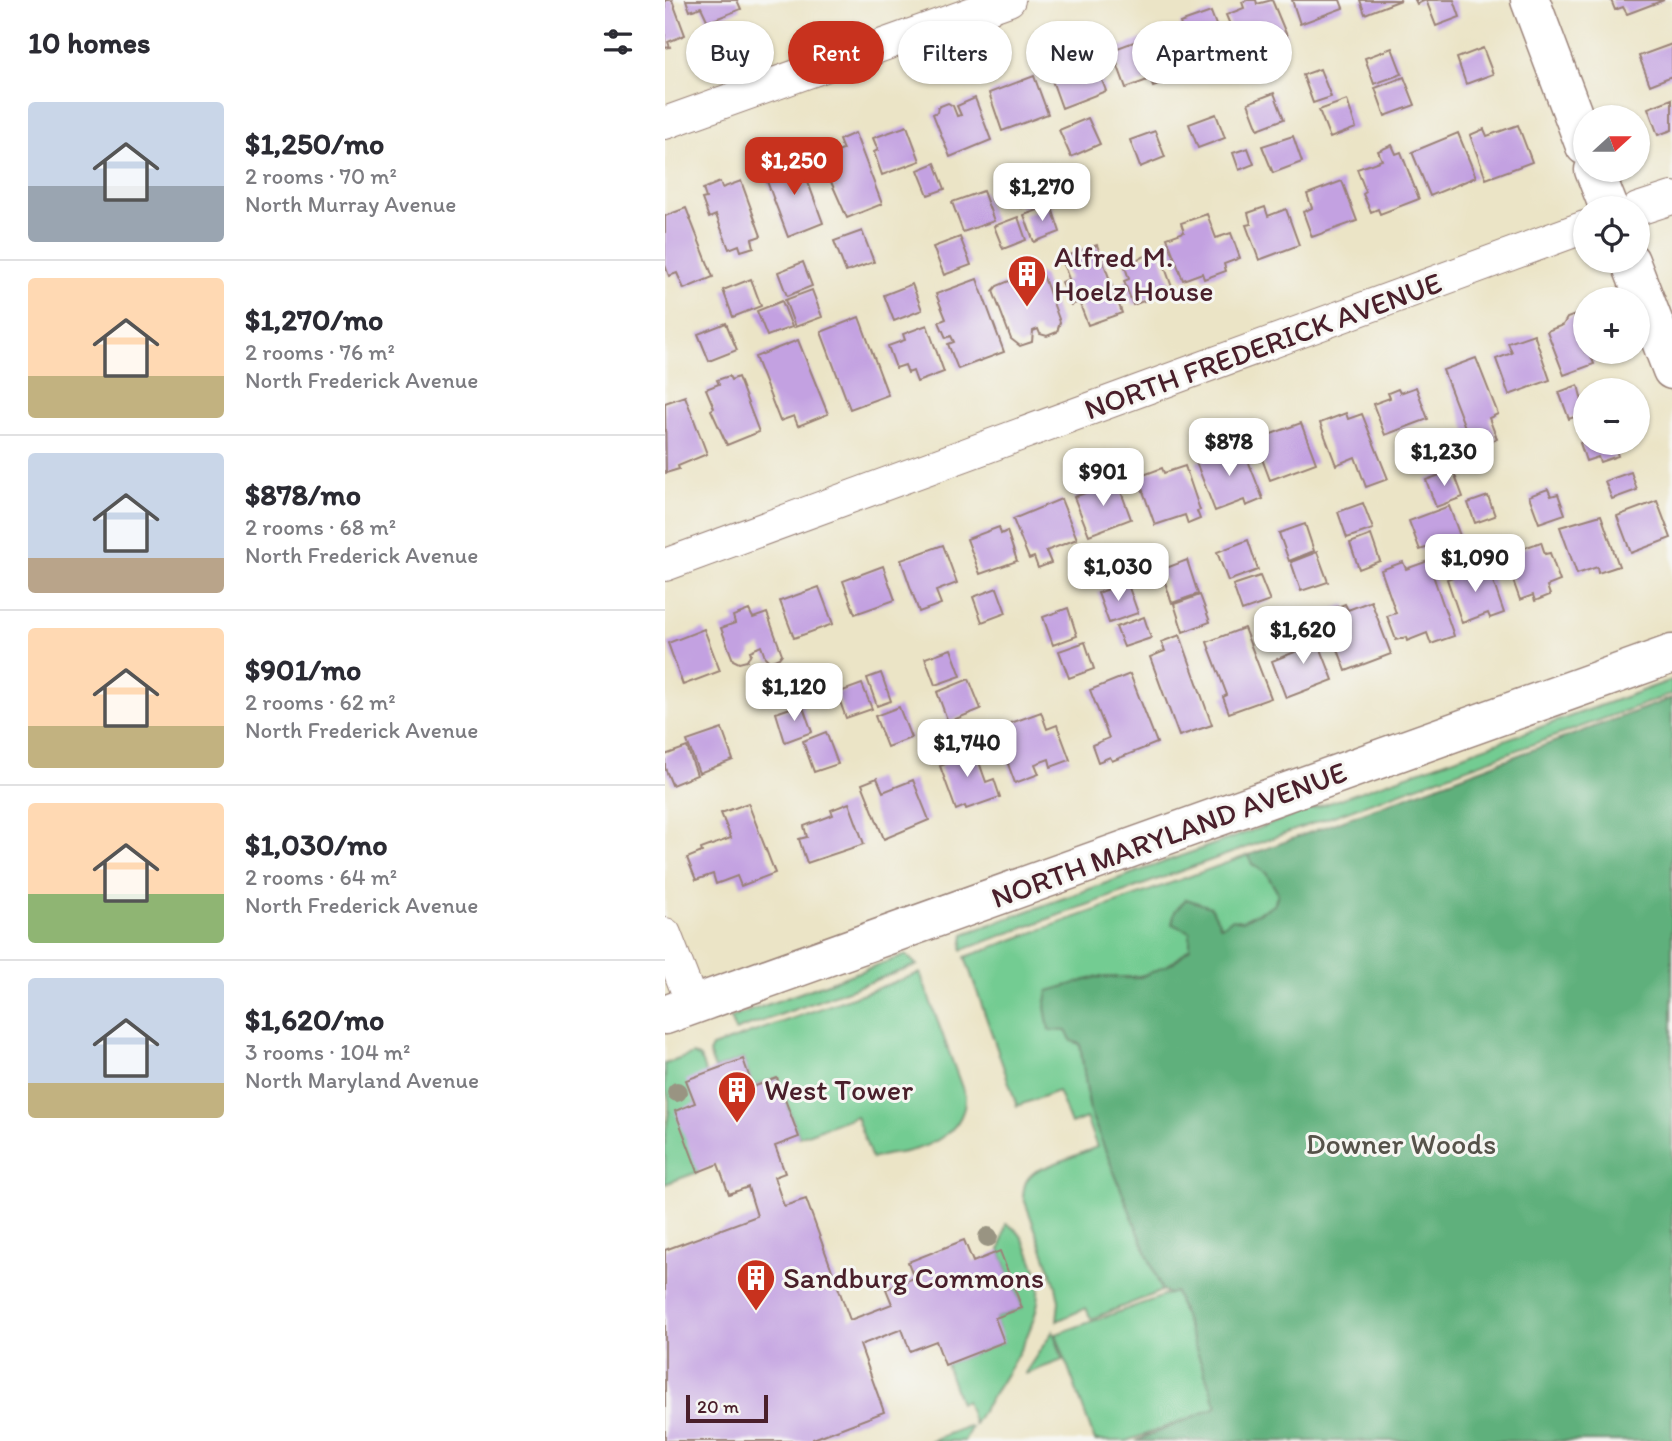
<!DOCTYPE html>
<meta charset="utf-8">
<style>
body{margin:0;font-family:Itim,sans-serif;background:#f7f7f7;color:#2b2b33;height:100vh;display:flex;flex-direction:column;font-size:26px;white-space:nowrap}
*{box-sizing:border-box;margin:0}
p{font-size:23px;color:#7c7c81}
.icon{flex:none;width:38px;height:38px;fill:none;stroke:currentColor;stroke-width:2;stroke-linecap:round;stroke-linejoin:round}
.map{position:relative;flex:1;overflow:hidden}
.drawer{display:flex;flex-direction:column;background:#fff;width:665px}
.drawer>*{flex:none}
.guide{position:absolute;left:21px;top:21px;width:665px;height:63px;display:flex;gap:14px}
.needle{width:46px;rotate:69deg}
.tools{position:absolute;left:908px;top:105px;display:grid;gap:14px}
.tools a{display:grid;place-items:center;width:77px;height:77px;border-radius:50%;background:#fff;box-shadow:0 2px 5px #0004;font-size:35px}
.scale{position:absolute;left:21px;bottom:18px;width:82px;box-sizing:border-box;padding-left:7px;border:4px solid #4a1f2b;border-top:0;font-size:19px;line-height:24px;white-space:nowrap;color:#4a1f2b;-webkit-text-stroke:5px #f6f6f2;paint-order:stroke}
.price{position:absolute;translate:-50% -60px;padding:0 16px;border-radius:14px;background:#fff;color:#222;font-size:23px;line-height:46px;filter:drop-shadow(0 2px 4px #0008)}
.price::after{content:'';position:absolute;left:50%;top:42px;width:21px;height:16px;margin-left:-10px;background:inherit;clip-path:polygon(0 0,100% 0,50% 100%)}
.price.current{background:#c8321e;color:#fff}
ul{padding:0;list-style:none}
li{display:flex;align-items:center;gap:21px;height:175px;padding:0 28px}
li+li{border-top:2px solid #e1e1e2}
li span{display:grid;place-items:center;flex:none;width:196px;height:140px;border-radius:7px;color:#555}
li>.icon{margin-inline-start:auto}
span .icon{width:84px;height:84px;fill:#fffc;stroke-width:1}
li b{font-size:30px}
h2{display:flex;justify-content:space-between;align-items:center;height:84px;padding:0 28px;font-size:30px}
.tag{padding:0 24px;border-radius:32px;background:#fff;box-shadow:0 2px 5px #0004;font-size:24px;line-height:63px}
.tag.current{background:#c8321e;color:#fff}
main{display:flex;flex:1;min-height:0}
.map>svg:first-child{display:block}
.green{fill:#73cc92;stroke:#5e765e;stroke-width:2}
.forest{fill:#5eb07c;stroke:#546854;stroke-width:2}
.building{fill:#c3a1e1}
.lines{fill:none;stroke-linecap:round;stroke-linejoin:round}
.minor-casing{stroke:#9a8278;stroke-width:34}
.tertiary-casing{stroke:#9a8278;stroke-width:41}
.minor{stroke:#fff;stroke-width:32}
.tertiary{stroke:#fff;stroke-width:38}
.tree{fill:#999482}
.labels{text-anchor:middle;stroke-width:6;stroke-linejoin:round;paint-order:stroke}
.poi-label{font-size:30px;fill:#4a1f2b;stroke:#f6f6f2;text-anchor:start}
.street-label{font-size:30px;fill:#4a1f2b;stroke:#f6f6f2}
.park-label{font-size:30px;fill:#56534a;stroke:#f6f6f2}
</style>
<main>
<section class="drawer">
<h2>10 homes<svg class="icon" aria-label="filters" viewBox="0 0 24 24"><path d="M4 7h16M4 17h16"/><circle cx="9" cy="7" r="2"/><circle cx="15" cy="17" r="2"/></svg></h2>
<ul>
<li><span style="background:linear-gradient(#c9d6e8 60%,#9aa5b1 0)"><svg class="icon" aria-label="home" viewBox="0 0 24 24"><path d="M3 11l9-7 9 7M6 9v11h12V9"/></svg></span><div><b>$1,250/mo</b><p>2 rooms · 70 m²</p><p>North Murray Avenue</p></div></li>
<li><span style="background:linear-gradient(#ffd9b3 70%,#c2b280 0)"><svg class="icon" aria-label="home" viewBox="0 0 24 24"><path d="M3 11l9-7 9 7M6 9v11h12V9"/></svg></span><div><b>$1,270/mo</b><p>2 rooms · 76 m²</p><p>North Frederick Avenue</p></div></li>
<li><span style="background:linear-gradient(#c9d6e8 75%,#b9a48a 0)"><svg class="icon" aria-label="home" viewBox="0 0 24 24"><path d="M3 11l9-7 9 7M6 9v11h12V9"/></svg></span><div><b>$878/mo</b><p>2 rooms · 68 m²</p><p>North Frederick Avenue</p></div></li>
<li><span style="background:linear-gradient(#ffd9b3 70%,#c2b280 0)"><svg class="icon" aria-label="home" viewBox="0 0 24 24"><path d="M3 11l9-7 9 7M6 9v11h12V9"/></svg></span><div><b>$901/mo</b><p>2 rooms · 62 m²</p><p>North Frederick Avenue</p></div></li>
<li><span style="background:linear-gradient(#ffd9b3 65%,#8fb573 0)"><svg class="icon" aria-label="home" viewBox="0 0 24 24"><path d="M3 11l9-7 9 7M6 9v11h12V9"/></svg></span><div><b>$1,030/mo</b><p>2 rooms · 64 m²</p><p>North Frederick Avenue</p></div></li>
<li><span style="background:linear-gradient(#c9d6e8 75%,#c2b280 0)"><svg class="icon" aria-label="home" viewBox="0 0 24 24"><path d="M3 11l9-7 9 7M6 9v11h12V9"/></svg></span><div><b>$1,620/mo</b><p>3 rooms · 104 m²</p><p>North Maryland Avenue</p></div></li>
</ul>
</section>
<div class="map">
<svg width="1007" height="1441" viewBox="0 0 1007 1441">
<rect width="100%" height="100%" fill="#f6f6f2"/>
<filter id="ink" filterUnits="userSpaceOnUse"><feTurbulence type="fractalNoise" baseFrequency=".0143" numOctaves="2"/><feDisplacementMap in="SourceGraphic" scale="14" xChannelSelector="R" yChannelSelector="G"/><feConvolveMatrix kernelMatrix="1 2 1 2 8 2 1 2 1" color-interpolation-filters="sRGB"/></filter>
<filter id="wash" filterUnits="userSpaceOnUse"><feTurbulence type="fractalNoise" baseFrequency=".00686" numOctaves="4" result="noise"/><feDisplacementMap in="SourceGraphic" scale="28" xChannelSelector="R" yChannelSelector="G"/><feGaussianBlur stdDeviation="1.57" result="paint"/><feColorMatrix in="noise" values="0 0 0 0 0 0 0 0 0 0 0 0 0 0 0 0 0 1.4 0 .05"/><feComposite in="paint" operator="in"/></filter>
<g filter="url(#wash)">
<rect width="100%" height="100%" fill="#ebe4c6"/>
<path class="green" d="M1007,680V694L297,950L299,934Z
M584,855L587,864L601,873L613,893L609,905L577,921L525,932V948C492,978 474,978 432,977L401,1031L407,1041L415,1044L425,1112L497,1291L426,1319L421,1308L392,1321L394,1301L391,1286L358,1196C359,1184 361,1178 371,1171L432,1147L421,1118L406,1124L393,1091L352,1106L300,957Z
M241,955L252,965L70,1031L65,1018Z
M255,973L300,1096C301,1130 268,1146 240,1152C227,1155 221,1153 207,1159L191,1116L134,1137L112,1078L88,1087L78,1059L50,1069L44,1053L47,1047Z
M28,1054L35,1058L41,1073L30,1103L33,1172L0,1184V1135L4,1112V1100L0,1087V1064Z
M341,1224C356,1230 360,1242 366,1257C369,1265 373,1274 374,1283C378,1328 332,1386 309,1424L301,1401L295,1403L281,1364L338,1342L330,1318L357,1308L335,1251Z
M510,1292L553,1408L462,1441H430L391,1334Z
M388,1331L398,1360L360,1374V1373Z
M304,1426L306,1428L299,1441H264Z"/>
<path class="forest" d="M1007,698V1441H471L552,1407L510,1292L504,1294L497,1291L425,1112L415,1044L407,1041L401,1031L384,1030L380,1007L383,991L432,977L473,978L508,963L525,948V932L507,924L510,911L521,899L546,907L556,926L567,919L577,921L609,905L613,893L601,873L587,864L584,855Z"/>
<g id="blocks">
<path class="building" d="M0,0H7L20,35L3,42L5,47L0,48Z
M21,0H72L76,9L43,22L36,7L25,11Z
M582,0H591L592,4L607,0L622,36L577,54L561,15L579,8L577,2Z
M627,0H675L678,8L635,24Z
M695,0H736L700,14Z
M750,0H789L795,17L771,26L761,0L752,4Z
M946,0H999L962,14L958,7L950,10Z
M546,12L565,62L548,68L549,72L531,78L529,74L515,79L499,37L517,30L515,23Z
M485,36L503,82L488,87L485,79L461,88L447,50Z
M1007,44V76L985,85L974,56Z
M727,48L737,74L709,84L700,58Z
M818,48L828,74L801,84L792,58Z
M428,56L441,91L397,108L384,72Z
M655,69L666,97L648,103L638,75Z
M369,76L383,114L337,131L324,93Z
M739,77L750,105L720,116L710,88Z
M609,93L619,119L593,129L583,103Z
M310,98L326,140L285,157L268,114L272,112L273,107L283,103L288,106L292,116L296,115L292,106Z
M1007,99V130L993,135L983,108Z
M682,100L691,128L665,138L654,110Z
M551,114L560,138L533,148L524,124Z
M423,118L435,144L406,157L394,130Z
M853,125L867,162L821,179L805,135L819,129L822,136Z
M242,126L255,161L217,175L209,152L213,150L208,138Z
M490,131L500,157L475,167L465,140Z
M190,133L217,204L182,218L163,175L166,174L159,157L178,150L174,140Z
M793,133L811,177L765,196L747,152Z
M628,136L637,162L608,173L597,146Z
M727,145L731,154L736,152L754,199L715,214L713,209L706,212L698,194L701,192L692,169L717,160L713,151Z
M583,148L589,164L574,170L568,153Z
M133,155L158,223L123,237L100,176L114,170L112,163Z
M270,163L280,189L263,195L253,170Z
M364,174L374,202L356,208L345,181Z
M76,181L96,236L87,239L89,247L76,251L74,245L64,249L51,215L44,218L37,199L41,198L38,189L55,182L57,188Z
M677,181L692,221L647,237L638,212L647,208L642,194Z
M318,191L329,221L298,232L287,202Z
M386,205L395,232L369,242L359,215Z
M600,207L603,216L621,209L634,245L594,260L581,225L586,224L583,213Z
M21,208L48,277L19,289L12,273L4,276L0,265V216Z
M542,214L551,238L566,233L575,258L559,264L561,271L539,279L537,273L518,280L502,238L519,232L516,223Z
M353,217L361,240L338,249L329,226Z
M197,231L209,262L181,272L169,241Z
M295,237L306,265L279,275L268,247Z
M432,245L457,313L423,325L414,302L406,305L397,282L404,279L396,258Z
M494,251L508,290L468,305L459,281L464,279L459,264Z
M138,262L147,286L122,296L113,272Z
M368,272L378,275L395,322L392,332L382,336L375,334L373,329L368,331L367,342L355,346L346,339L328,291L332,286L344,281L349,283L353,293L357,292L353,282L356,276Z
M86,279L96,306L68,317L58,290Z
M312,279L339,352L293,369L283,344L289,342L286,336L281,338L274,322L281,319L271,294Z
M247,284L257,310L229,321L219,295Z
M147,290L157,317L130,327L120,300Z
M117,301L127,327L102,336L92,311Z
M910,315L916,318L920,316V352H937L926,356L929,364L899,375L882,331L898,325L902,318Z
M194,317L223,395L185,409L156,332Z
M61,323L72,350L44,361L33,334Z
M262,325L279,372L252,382L248,371L243,373L240,365L231,368L223,346L240,340L238,334Z
M869,334L885,380L844,395L831,359L847,353L843,343Z
M133,340L163,414L133,426L129,416L115,421L90,357Z
M811,358L833,414L824,418L832,439L808,448L778,370Z
M64,376L66,380L73,377L94,432L62,445L46,410L49,408L41,389L54,384L52,380Z
M913,385L920,413L904,419L894,392Z
M751,387L763,419L720,435L708,404L725,398L723,393L733,389L735,393Z
M20,396L42,454L13,466L14,469L1,473L0,403Z
M681,413L683,419L697,414L723,479L701,487L690,457L671,465L655,423Z
M636,423L651,463L605,480L590,440Z
M920,441V443H963L950,448L953,456L935,462L933,457L921,461L915,443Z
M577,445L598,499L581,506L579,500L550,511L531,462L543,458L541,452L556,447L559,452Z
M520,466L535,510L532,511L535,519L523,524L520,515L490,525L473,477L497,468L499,473Z
M788,470L798,497L771,507L761,480Z
M966,472L972,490L947,499L940,481Z
M452,481L466,519L424,535L409,497Z
M883,489L886,496L893,494L900,514L874,523L864,496Z
M823,496L830,516L810,523L803,503Z
M396,499L412,539L381,551L386,563L373,568L369,557L364,559L348,519Z
M992,501L1006,538L966,553L952,516Z
M698,503L708,529L682,538L673,512Z
M784,506L795,536L755,550L744,521Z
M936,515L954,566L933,573L932,567L912,574L895,527Z
M640,524L649,551L624,561L614,533Z
M334,527L336,534L342,531L352,561L315,574L302,539Z
M706,535L715,561L694,569L685,543Z
M583,540L593,570L563,581L552,552Z
M876,542L880,554L885,553L895,581L882,586L885,595L870,601L868,595L855,600L839,555Z
M278,545L292,583L271,591L276,604L254,612L236,560Z
M652,552L663,582L636,591L626,562Z
M522,560L533,594L507,603L496,570Z
M763,561L789,636L766,644L762,633L742,641L741,637L731,640L722,616L731,613L716,570L738,562L741,569Z
M822,564L839,613L825,618L823,613L797,623L782,579Z
M218,566L230,600L190,614L178,581Z
M595,576L605,601L577,611L568,585Z
M462,582L473,613L444,623L433,593Z
M154,587L168,624L129,638L115,601Z
M332,588L341,613L317,622L308,597Z
M535,595L545,622L518,632L509,604Z
M706,601L726,654L681,671L659,612L680,604L683,610Z
M403,608L412,636L388,645L378,617Z
M84,610L88,618L102,613L117,654L114,658L105,662L100,657L96,646L85,651L86,653L82,661L74,663L68,660L56,628L70,623L68,616Z
M479,617L486,638L459,647L451,627Z
M647,626L668,680L621,698L607,661L635,650L629,633Z
M579,628L606,698L564,713L558,697L562,695L542,642Z
M39,629L55,671L18,685L3,643Z
M515,635L547,725L514,736L485,657L500,651L496,642Z
M420,642L429,669L404,678L394,651Z
M286,649L296,676L270,685L260,658Z
M216,673L226,701L212,706L202,678Z
M465,674L492,743L447,761L445,757L433,762L427,745L444,738L425,690Z
M304,679L316,709L283,722L272,692Z
M197,684L207,709L181,718L172,693Z
M137,704L147,732L120,742L111,713Z
M234,707L246,738L222,747L210,716Z
M376,712L382,729L392,725L405,760L386,767L384,759L370,764L374,774L350,783L336,745L348,740L343,724Z
M57,729L68,760L34,773L22,741Z
M161,732L173,764L149,772L138,741Z
M308,745L321,782L329,779L335,797L301,809L300,806L291,810L275,766L283,763L280,754Z
M22,747L32,775L7,785L0,768V755Z
M212,778L218,792L248,780L264,820L219,839L197,784Z
M83,803L110,873L76,886L72,876L51,884L48,874L31,880L22,858L37,852L36,849L66,838L56,813Z
M184,803L199,844L142,863L134,839L142,837L139,826L168,815L166,810Z
M78,1059L88,1087L112,1078L134,1137L110,1146L120,1173L109,1177L119,1206L141,1199L185,1320L227,1304L221,1289L249,1278L243,1262L299,1240L308,1262L335,1251L357,1308L330,1318L339,1342L280,1365L271,1341L245,1351L237,1329L195,1345L219,1412L148,1439V1441H0V1250L92,1216L83,1187L64,1194L53,1164L33,1172L10,1111L30,1103L21,1080Z"/>
</g>
</g>
<g filter="url(#ink)">
<use href="#blocks" fill-opacity="0" stroke="#9a8278" stroke-width="2"/>
<g class="lines">
<g class="minor-casing">
<path id="minor" d="M0,123L344,0
M973,209L1007,198
M0,565L920,227
M0,934L28,1006"/>
</g>
<g class="tertiary-casing">
<path id="tertiary" d="M865,0L920,146
M929,170L944,208
M965,261L1007,370
M0,1015L1007,654"/>
</g>
<use href="#minor" class="minor"/>
<use href="#tertiary" class="tertiary"/>
</g>
<g class="tree">
<circle cx="12" cy="1092" r="10"/>
<circle cx="323" cy="1237" r="10"/>
</g>
</g>
<defs>
<g id="building-pin" transform="scale(2.0125)"><path d="M0 17L-7.5 6A9.5 9.5 0 1 1 7.5 6Z" fill="#c8321e" stroke="#f6f6f2"/><path d="M-4-6H4V6H1V3H-1V6H-4ZM-2.5-4.3h1.7v1.8h-1.7ZM.8-4.3h1.7v1.8H.8ZM-2.5-1h1.7V.8h-1.7ZM.8-1h1.7V.8H.8Z" fill="#fff"/></g>
</defs>
<g fill-rule="evenodd">
<use href="#building-pin" x="362" y="274"/>
<use href="#building-pin" x="72" y="1090"/>
<use href="#building-pin" x="91" y="1278"/>
</g>
<g class="labels">
<g class="poi-label">
<text x="389" y="267">Alfred M.<tspan x="389" dy="34">Hoelz House</tspan></text>
<text x="99" y="1100">West Tower</text>
<text x="118" y="1288">Sandburg Commons</text>
</g>
<g class="street-label">
<text transform="translate(598 346) rotate(-20)" y="10">NORTH FREDERICK AVENUE</text>
<text transform="translate(504 835) rotate(-20)" y="10">NORTH MARYLAND AVENUE</text>
</g>
<g class="park-label">
<text x="736" y="1154">Downer Woods</text>
</g>
</g>
</svg>
<div class="tools">
<a><svg class="needle" viewBox="-14 -14 28 28"><path d="M0-13l5 13h-10z" fill="#e53935"/><path d="M0 13l5-13h-10z" fill="#7c7c81"/></svg></a>
<a><svg class="icon" aria-label="locate" viewBox="0 0 24 24"><circle cx="12" cy="12" r="6"/><path d="M12 2v4M12 18v4M2 12h4M18 12h4"/></svg></a>
<a>+</a>
<a>−</a>
</div>
<div class="scale">20 m</div>
<b class="price current" style="left:129px;top:197px">$1,250</b>
<b class="price" style="left:377px;top:223px">$1,270</b>
<b class="price" style="left:564px;top:478px">$878</b>
<b class="price" style="left:779px;top:488px">$1,230</b>
<b class="price" style="left:438px;top:508px">$901</b>
<b class="price" style="left:810px;top:594px">$1,090</b>
<b class="price" style="left:453px;top:603px">$1,030</b>
<b class="price" style="left:638px;top:666px">$1,620</b>
<b class="price" style="left:129px;top:723px">$1,120</b>
<b class="price" style="left:302px;top:779px">$1,740</b>
<div class="guide">
<a class="tag">Buy</a>
<a class="tag current">Rent</a>
<a class="tag">Filters</a>
<a class="tag">New</a>
<a class="tag">Apartment</a>
</div>
</div>
</main>
